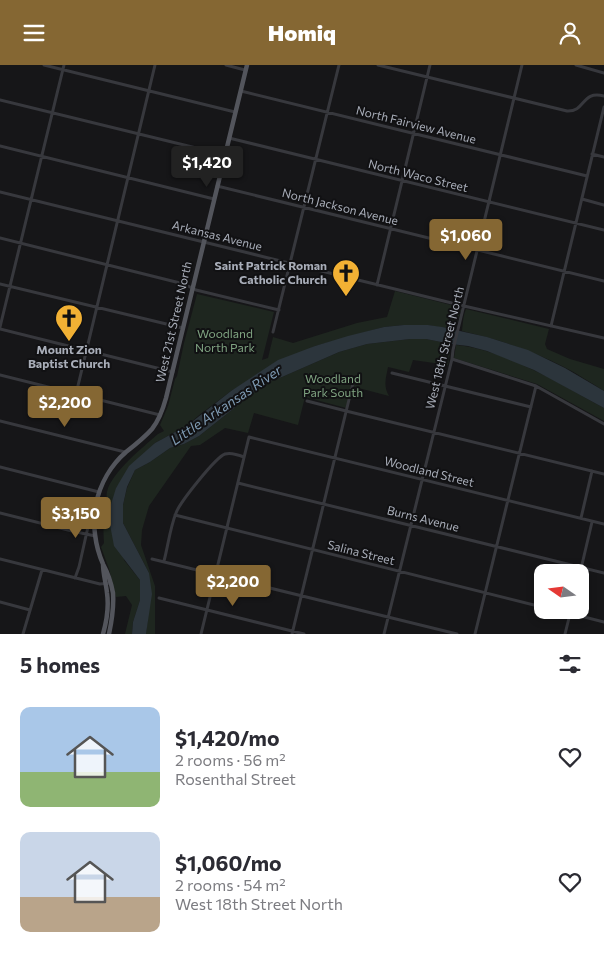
<!DOCTYPE html>
<meta charset="utf-8">
<style>
body{margin:0;font-family:Commissioner,sans-serif;background:#f2f2f3;color:#2b2b33;height:100vh;display:flex;flex-direction:column;font-size:19px;white-space:nowrap}
*{box-sizing:border-box;margin:0}
p{font-size:16px;color:#7c7c81}
.icon{flex:none;width:28px;height:28px;fill:none;stroke:currentColor;stroke-width:2;stroke-linecap:round;stroke-linejoin:round}
.map{position:relative;height:569px;overflow:hidden}
.side{display:flex;flex-direction:column;background:#fff;flex:1}
.side>*{flex:none}
.needle{width:32px;rotate:284deg}
.fabs{position:absolute;left:534px;top:499px;display:grid;gap:10px}
.fabs a{display:grid;place-items:center;width:55px;height:55px;border-radius:10px;background:#fff;box-shadow:0 2px 8px #0003;font-size:25px}
.price{position:absolute;translate:-50% -42px;padding:0 11px;border-radius:5px;background:#856733;color:#fff;font-size:16px;line-height:32px;filter:drop-shadow(0 1px 2px #0008)}
.price::after{content:'';position:absolute;left:50%;top:30px;width:15px;height:11px;margin-left:-8px;background:inherit;clip-path:polygon(0 0,100% 0,50% 100%)}
.price.active{background:#222;color:#fff}
ul{padding:0;list-style:none}
li{display:flex;align-items:center;gap:15px;height:125px;padding:0 20px}
li span{display:grid;place-items:center;flex:none;width:140px;height:100px;border-radius:10px;color:#555}
li>.icon{margin-inline-start:auto}
span .icon{width:60px;height:60px;fill:#fffc;stroke-width:1}
li b{font-size:21px}
h2{display:flex;justify-content:space-between;align-items:center;height:60px;padding:0 20px;font-size:21px}
header{display:flex;justify-content:space-between;align-items:center;height:65px;padding:0 20px;background:#856733;color:#fff;font-size:22px;font-weight:800}
.map>svg:first-child{display:block}
.green{fill:#1e261f}
.water{fill:#2c353c}
.lines{fill:none;stroke-linecap:round;stroke-linejoin:round}
.minor{stroke:#37383d;stroke-width:3}
.major{stroke:#53555c;stroke-width:4.5}
.labels{text-anchor:middle;stroke-width:4;stroke-linejoin:round;paint-order:stroke}
.street-label{font-size:12px;fill:#a8adb8;stroke:#111113}
.poi-label{font-size:12px;font-weight:bold;fill:#a8adb8;stroke:#111113;text-anchor:end}
.park-label{font-size:12px;fill:#7fa381;stroke:#111113}
.water-label{font-size:14px;font-style:italic;fill:#7f9bb3;stroke:#111113}
</style>
<header><svg class="icon" aria-label="menu" viewBox="0 0 24 24"><path d="M4 6h16M4 12h16M4 18h16"/></svg>Homiq<svg class="icon" aria-label="person" viewBox="0 0 24 24"><circle cx="12" cy="8" r="4"/><path d="M4 21q1-7 8-7t8 7"/></svg></header>
<div class="map">
<svg width="604" height="569" viewBox="0 0 604 569">
<rect width="100%" height="100%" fill="#161618"/>
<path class="green" d="M395,226L459,242L461,245L455,265L428,260H404L384,262L315,281L231,326L198,351L188,360L155,378L116,423L124,495L140,515V535L133,557L132,569H125L132,540L126,531L116,532L109,504L101,482L104,478C103,461 103,455 107,439C107,435 106,431 107,427C111,408 143,382 158,369L164,366L160,360L168,341L175,314L177,311L184,278L197,229L274,247L262,295L268,293L273,272L293,278L357,258L387,252Z
M466,244L549,264L545,279L547,284L570,294L604,304V326C591,318 578,309 564,302C531,285 497,274 462,266C463,258 463,251 466,244Z
M410,274H426L451,279L448,300L413,295L409,307L388,302C386,313 383,321 389,331L351,321L346,343L305,332L298,360L254,348L248,368L225,363L200,380L191,381L149,441L142,465L141,480L155,521V569H146L148,553L149,508L123,458V440L127,423L135,405L150,397L170,383L184,379L199,371L267,317L282,312L339,287L367,279Z
M456,280C504,284 562,320 604,343V356L537,319L454,293Z"/>
<path class="water" d="M404,260H428L442,262L487,272L528,285L565,303L604,326V343L534,305L487,286L468,281L451,279L426,274H410L367,279L339,287L282,312L267,317L199,371L184,379L170,383L150,397L135,405L127,422L123,440V458L149,508L152,529L146,569H132L133,557L140,535V515L114,481L108,449L116,423L129,401L155,378L188,360L231,326L278,295L315,281L348,271L384,262Z"/>
<g class="lines">
<path class="minor" d="M44,0L235,47
M226,0L245,5
M378,0L567,46C586,47 581,25 604,31
M576,0L604,8
M241,26L587,111
M0,35L225,90
M229,73L604,165
M0,81L214,134
M592,89L604,92
M217,121L604,216
M0,127L464,241L604,273
M582,134L604,140
M0,173L184,219L196,225L279,245
M0,219L183,263
M377,220L430,0
M551,261L604,42
M0,262L64,0
M0,264L173,307
M273,267L339,0
M452,294L536,321L604,359
M392,308L531,342
M0,310L160,350
M76,329L155,0
M307,336L346,346L604,409
M0,356L125,387
M0,402L99,427
M238,418L604,508
M0,448L72,466L95,471
M175,450L542,542
M581,453L592,406
M0,494L100,519L111,518
M152,494L457,569
M164,496C168,481 170,463 176,448C180,437 216,392 225,389C231,387 239,390 244,392
M580,508L592,457
M75,513L79,502L90,453L94,449
M159,533L304,569
M0,537L30,545
M557,545L604,557
M23,569L42,505
M201,569L249,372L604,459
M292,569L354,314
M384,569L452,294L453,285L522,0
M475,569L536,321
M565,569L571,545"/>
<path class="major" d="M103,569C107,555 109,542 107,528C106,518 103,509 103,499
M109,569C112,555 114,542 113,528C111,517 108,508 103,499C95,481 92,458 96,439C100,419 111,400 126,387C135,380 144,373 152,364C159,355 163,344 166,333L247,0"/>
</g>
<defs>
<g id="church-pin" transform="scale(1.4375)"><path d="M0 17L-7.5 6A9.5 9.5 0 1 1 7.5 6Z" fill="#f2b134" stroke="#111113"/><path d="M-1.2-6h2.4v3.5h3.3v2.4h-3.3V6h-2.4V-.1h-3.3v-2.4h3.3Z" fill="#111"/></g>
</defs>
<g fill-rule="evenodd">
<use href="#church-pin" x="346" y="208"/>
<use href="#church-pin" x="69" y="253"/>
</g>
<g class="labels">
<g class="street-label">
<text transform="translate(416 60) rotate(14)" y="4">North Fairview Avenue</text>
<text transform="translate(418 111) rotate(14)" y="4">North Waco Street</text>
<text transform="translate(340 142) rotate(14)" y="4">North Jackson Avenue</text>
<text transform="translate(217 171) rotate(14)" y="4">Arkansas Avenue</text>
<text transform="translate(174 257) rotate(-77)" y="4">West 21st Street North</text>
<text transform="translate(445 283) rotate(-76)" y="4">West 18th Street North</text>
<text transform="translate(429 407) rotate(14)" y="4">Woodland Street</text>
<text transform="translate(423 454) rotate(14)" y="4">Burns Avenue</text>
<text transform="translate(361 488) rotate(14)" y="4">Salina Street</text>
</g>
<g class="poi-label">
<text x="327" y="205">Saint Patrick Roman<tspan x="327" dy="14">Catholic Church</tspan></text>
<text x="69" y="289" text-anchor="middle">Mount Zion<tspan x="69" dy="14">Baptist Church</tspan></text>
</g>
<g class="park-label">
<text x="225" y="273">Woodland<tspan x="225" dy="14">North Park</tspan></text>
<text x="333" y="318">Woodland<tspan x="333" dy="14">Park South</tspan></text>
</g>
<g class="water-label">
<text transform="translate(226 340) rotate(-34)" y="5">Little Arkansas River</text>
</g>
</g>
</svg>
<div class="fabs">
<a><svg class="needle" viewBox="-14 -14 28 28"><path d="M0-13l5 13h-10z" fill="#e53935"/><path d="M0 13l5-13h-10z" fill="#7c7c81"/></svg></a>
</div>
<b class="price active" style="left:207px;top:123px">$1,420</b>
<b class="price" style="left:466px;top:196px">$1,060</b>
<b class="price" style="left:65px;top:363px">$2,200</b>
<b class="price" style="left:76px;top:474px">$3,150</b>
<b class="price" style="left:233px;top:542px">$2,200</b>
</div>
<section class="side">
<h2>5 homes<svg class="icon" aria-label="filters" viewBox="0 0 24 24"><path d="M4 7h16M4 17h16"/><circle cx="9" cy="7" r="2"/><circle cx="15" cy="17" r="2"/></svg></h2>
<ul>
<li><span style="background:linear-gradient(#a9c7e8 65%,#8fb573 0)"><svg class="icon" aria-label="home" viewBox="0 0 24 24"><path d="M3 11l9-7 9 7M6 9v11h12V9"/></svg></span><div><b>$1,420/mo</b><p>2 rooms · 56 m²</p><p>Rosenthal Street</p></div><svg class="icon" aria-label="heart" viewBox="0 0 24 24"><path d="M12 20l-8-8c-3-5 5-10 8-4 3-6 11-1 8 4z"/></svg></li>
<li><span style="background:linear-gradient(#c9d6e8 65%,#b9a48a 0)"><svg class="icon" aria-label="home" viewBox="0 0 24 24"><path d="M3 11l9-7 9 7M6 9v11h12V9"/></svg></span><div><b>$1,060/mo</b><p>2 rooms · 54 m²</p><p>West 18th Street North</p></div><svg class="icon" aria-label="heart" viewBox="0 0 24 24"><path d="M12 20l-8-8c-3-5 5-10 8-4 3-6 11-1 8 4z"/></svg></li>
</ul>
</section>
